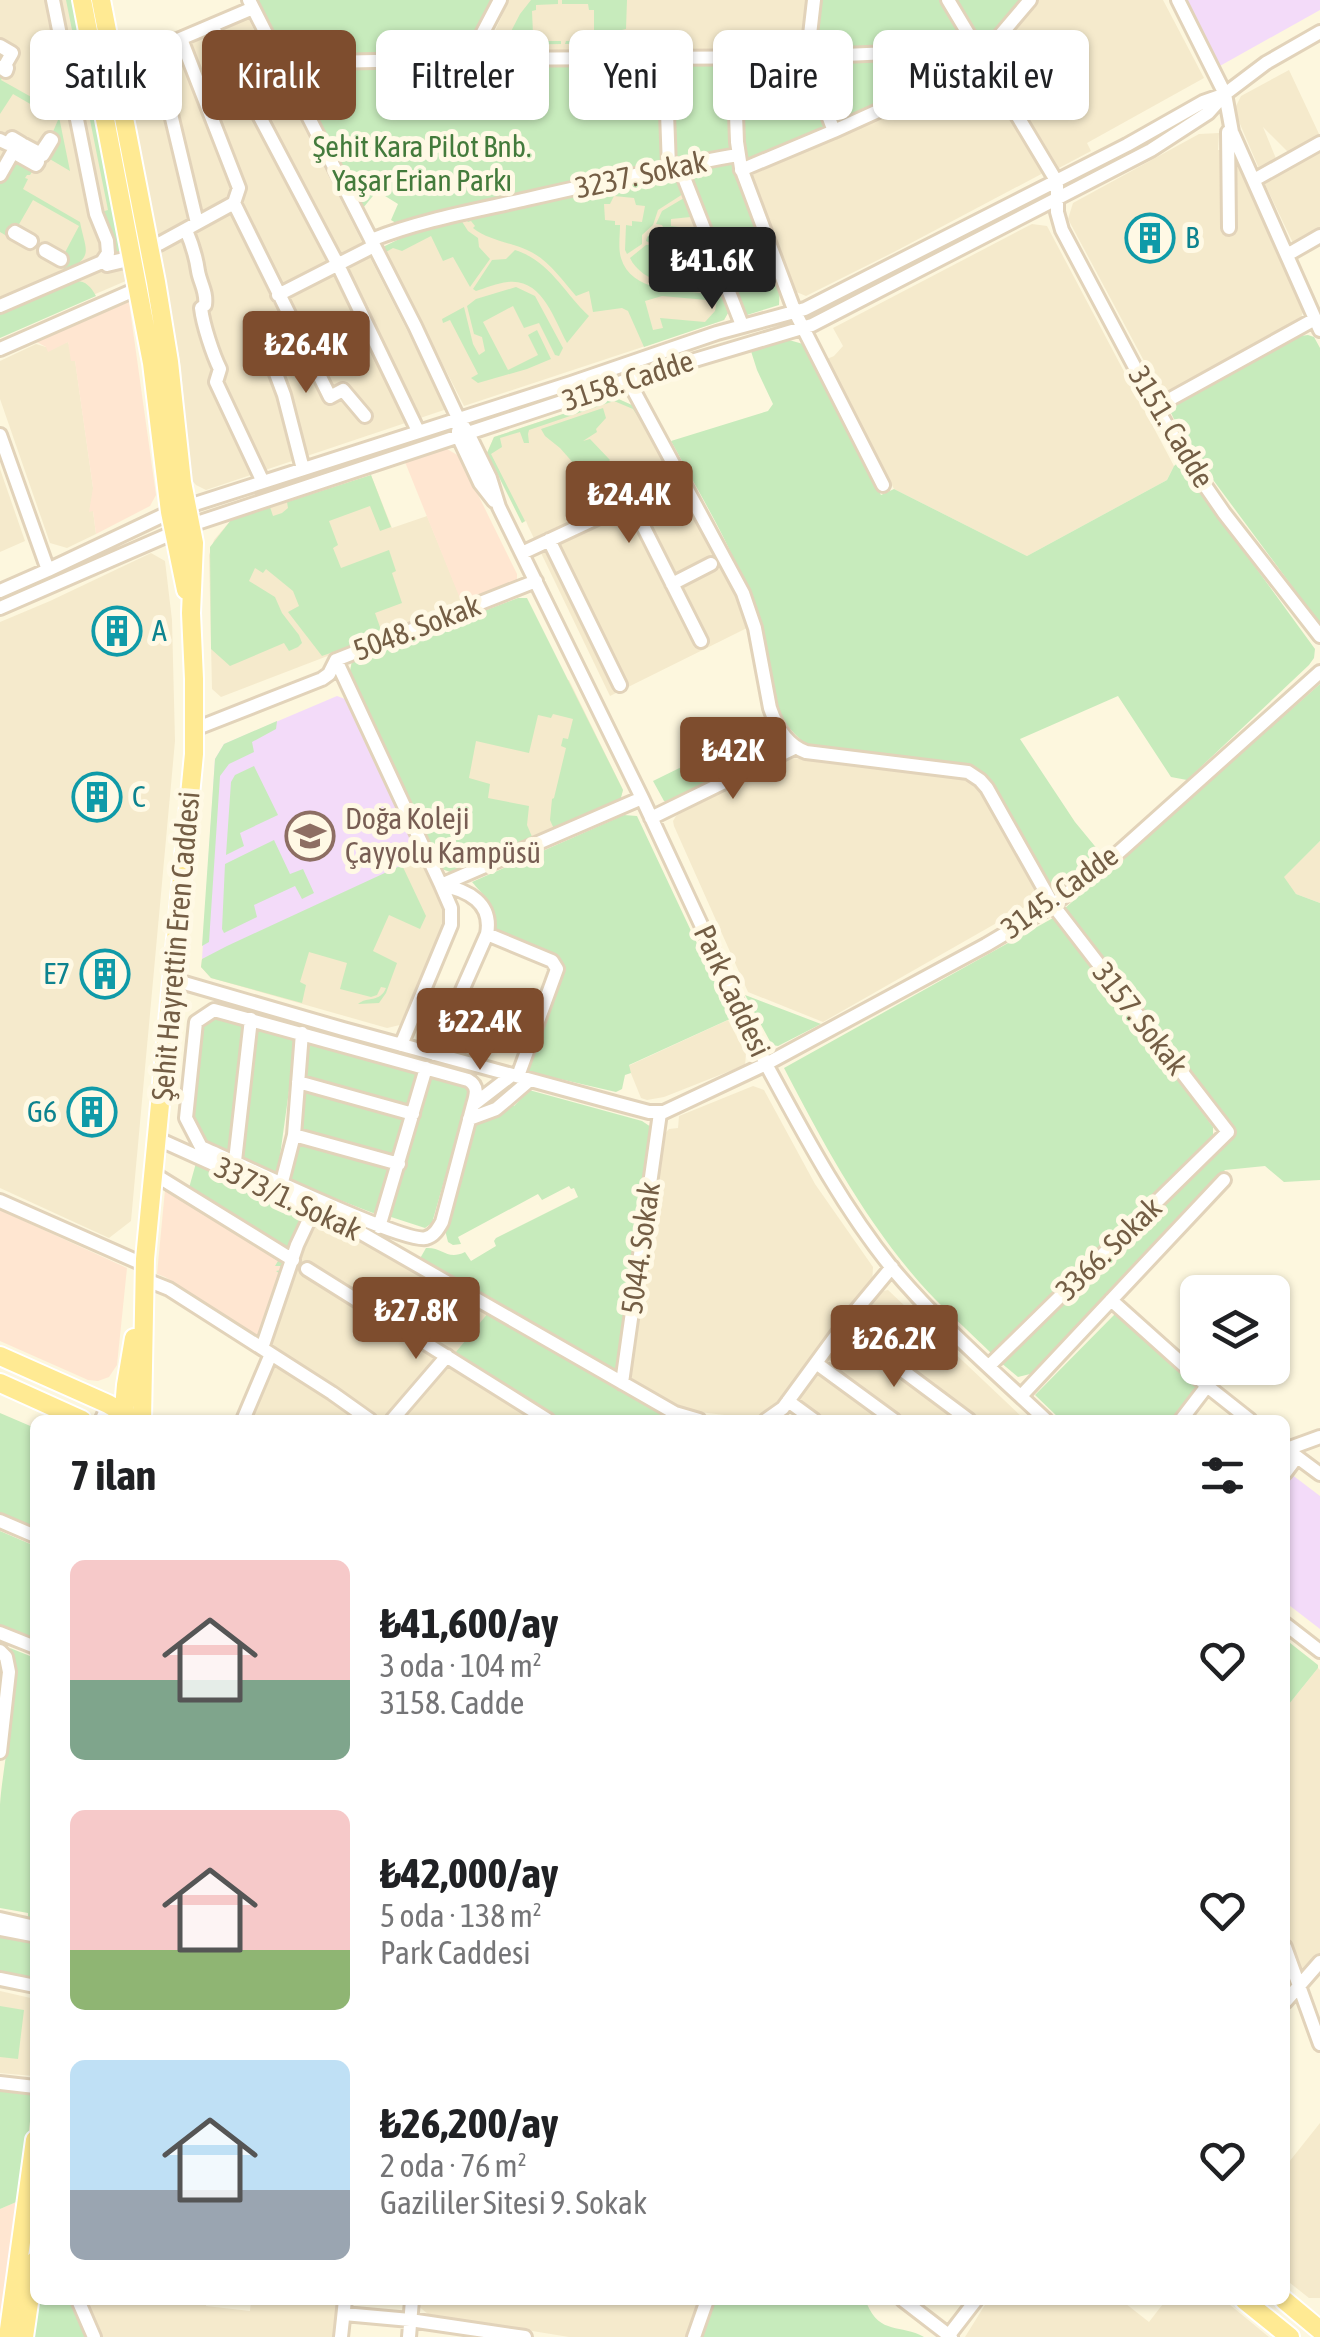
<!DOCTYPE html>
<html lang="tr">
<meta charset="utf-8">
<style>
body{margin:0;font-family:"Asap Condensed",sans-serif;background:#f6f6f6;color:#202124;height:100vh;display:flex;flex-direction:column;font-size:38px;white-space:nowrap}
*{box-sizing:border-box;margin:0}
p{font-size:32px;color:#757577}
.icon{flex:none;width:55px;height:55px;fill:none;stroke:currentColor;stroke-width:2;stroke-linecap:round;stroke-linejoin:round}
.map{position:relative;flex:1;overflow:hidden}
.panel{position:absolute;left:30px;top:1415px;width:1260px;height:890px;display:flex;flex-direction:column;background:#fff;border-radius:15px;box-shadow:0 2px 8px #0004}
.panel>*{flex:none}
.banner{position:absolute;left:30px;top:30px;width:1260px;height:90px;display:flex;gap:20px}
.fabs{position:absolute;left:1180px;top:1275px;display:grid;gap:20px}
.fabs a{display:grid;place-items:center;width:110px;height:110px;border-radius:15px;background:#fff;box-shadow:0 2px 8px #0004;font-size:50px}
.price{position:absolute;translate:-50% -85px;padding:0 22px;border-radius:10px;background:#7e4d2e;color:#fff;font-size:32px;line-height:65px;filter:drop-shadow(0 2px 5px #0008)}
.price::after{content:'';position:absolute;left:50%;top:60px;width:30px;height:22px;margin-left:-15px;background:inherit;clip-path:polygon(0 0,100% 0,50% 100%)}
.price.active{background:#222;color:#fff}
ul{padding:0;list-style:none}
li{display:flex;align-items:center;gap:30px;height:250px;padding:0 40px}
li span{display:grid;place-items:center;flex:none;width:280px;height:200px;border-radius:15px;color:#555}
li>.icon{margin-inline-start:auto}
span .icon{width:120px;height:120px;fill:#fffc;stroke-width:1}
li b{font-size:42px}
h2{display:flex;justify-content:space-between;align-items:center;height:120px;padding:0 40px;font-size:42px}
.tag{padding:0 35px;border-radius:15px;background:#fff;box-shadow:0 2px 8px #0004;font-size:35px;line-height:90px}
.tag.active{background:#7e4d2e;color:#fff}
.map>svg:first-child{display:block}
.residential{fill:#f5eacc}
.commercial{fill:#ffe6d1}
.education{fill:#f3dbf9}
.green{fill:#c7ebbc}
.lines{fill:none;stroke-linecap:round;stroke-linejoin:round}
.minor-casing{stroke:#e2d3ba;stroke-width:18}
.major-casing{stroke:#fff;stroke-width:22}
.minor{stroke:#fff;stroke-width:12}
.major{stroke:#ffea93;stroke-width:18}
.labels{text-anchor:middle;stroke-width:10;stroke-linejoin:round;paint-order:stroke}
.park-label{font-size:30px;fill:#447b3c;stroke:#fff9e5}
.street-label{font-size:30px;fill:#745e45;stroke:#fff9e5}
.culture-label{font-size:30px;fill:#0d838f;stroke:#fff9e5;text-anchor:start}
.education-label{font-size:30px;fill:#785e54;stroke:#fff9e5;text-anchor:start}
</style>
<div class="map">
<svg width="1320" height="2337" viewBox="0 0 1320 2337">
<rect width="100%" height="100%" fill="#fdf7de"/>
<path class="residential" d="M0,0H72L128,280L0,335Z
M509,0H811L804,50L486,51Z
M1037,0H1163L1204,78L1087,143L1091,151L1059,168L991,56Z
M243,16L249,20L447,409L206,490L196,485L190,478L181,368L159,244L123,69Z
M982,64L1047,171L894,252L806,296L794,291L749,176L915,102Z
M1289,70L1320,136L1290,154L1263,127L1277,161L1260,171L1234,110L1241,96Z
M1219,133L1218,150H1234L1304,309L1300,320L1169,392L1159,389L1068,219L1073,203L1199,134Z
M1320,150V229L1293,243L1263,180Z
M662,175L677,180L728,313L724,320L464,406L383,247L424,227Z
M1032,224L1047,226L1174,466L1167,480L1027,556L894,489L827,359L834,356L843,346L833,328Z
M68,342L75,360L96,509L93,511L96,534L67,548L50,543L0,399V361L36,344L46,347Z
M614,397L634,406L733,581L749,627L610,696L528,526L526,521L522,523L487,453L494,437Z
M0,469L25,541L0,552Z
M371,475L392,528L427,516L463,604L221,697L212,689L209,555L214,540L231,520Z
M151,553L165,561L172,620L175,741L131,1221L109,1238L0,1188V622L50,601Z
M352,661L569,680L623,790L620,801L453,873L442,869L350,671Z
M792,758L973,778L1037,887V897L1035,901L823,1022L748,992L674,826L673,821L676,816L683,811Z
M1320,841V903L1296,894L1283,877Z
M420,857L448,914L400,1025L387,1028L211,978L201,967L202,959Z
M728,1020L746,1054L745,1065L664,1097L647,1100L641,1098L628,1066Z
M753,1086L764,1090L815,1184L873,1267L872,1284L774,1411L758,1419L691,1411L641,1388L633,1380L629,1372L638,1321L662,1137L669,1129L678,1128L679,1116Z
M318,1214L488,1313L455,1353L563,1420H250L272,1363L280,1368L288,1357L268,1344L290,1286L301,1248Z
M888,1290L1025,1420H821L800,1405L798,1395L879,1292Z
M1318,1668L1320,1670V1957L1304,1972L1299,1970L1285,1933V1709Z
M0,1991L35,1999V2061L33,2076L0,2073Z
M1320,2123V2298H1309L1285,2279V2167Z
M86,2300H207L206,2306L250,2311L251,2300H338L333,2337H101Z
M418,2300H702L689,2337H569L428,2314L417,2305Z
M988,2300H1121L1149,2322L1166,2300H1224L1269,2337H965Z"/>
<path class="commercial" d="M129,302L156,495L150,506L96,534L93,511L89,512L93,488L75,361H71L68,342L48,352L46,347L35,341Z
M447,449L459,456L517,574V581L513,584L463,606L405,462Z
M168,1189L286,1264L260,1338L165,1277L157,1274L165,1190Z
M0,1210L127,1268L117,1365L109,1377L98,1381L88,1380L0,1341Z
M21,2200L0,2337V2209Z"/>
<path class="education" d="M1184,0H1320V10L1218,67Z
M337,696L345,699L420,857L202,959L215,759L224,744Z
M1291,1474L1320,1496V1629L1285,1602V1482Z"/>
<path class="green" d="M66,0H72L124,259L114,256L113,233L105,225L101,212L108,210Z
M255,0H495L471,46L463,53L293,57L284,55Z
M531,0H558V4L536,5V10L532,11L533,34L537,35V41H561V44L506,45L505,43L520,14Z
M562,0H627L626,29L613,32L599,43L565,44L566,41L588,40L589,36H594V10H589L588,4H562Z
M817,0H943L975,50L969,57L838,122L814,64L811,50Z
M956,0H1022L990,38L980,36Z
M0,51L7,55L6,71L1,80L58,112L70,171L43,155L58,120L13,94L0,114Z
M662,63L665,161L604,178L399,225L391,220L398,204L377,191L363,208L294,73L296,68Z
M730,63L733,150L677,160L674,157L673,129L675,128V64Z
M800,63L802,64L828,127L751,160L744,157L742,141V67L745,64Z
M13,152L36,165L30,175H27L25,178L28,179L23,189L80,222C85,249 95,257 66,270L40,254L42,249L61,260L79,226L33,200L14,233L32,244L29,249L0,232V175Z
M731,161L734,162L780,285L779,305L747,315L687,172L688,169Z
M662,175L677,180L683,194L658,210L653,225L642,235V244L627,254L625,250L626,225L632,226V221L642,222L645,206L636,205L634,198L614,196L610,204H604L605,220L615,221V225H620C620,236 618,248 621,258C631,292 678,291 706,293L707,300L662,296L645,301L653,330L663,328L660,318L705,322L715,311L717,300L720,298V292L728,313L724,320L644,347L628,311L622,308L593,312L589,291L576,296C561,279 548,259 527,250C509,242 488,240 473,228L475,226L471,221L468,222L466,219Z
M684,198L691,217L671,219V226L687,228L705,274L704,280L701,283H681V279H691L694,263L685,262L683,255L663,254L659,261H653V277L664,278L663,283C650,279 636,271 630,258L646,245L657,244L658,241L652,244L646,241C647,235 653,230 659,228L665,231L662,225L656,224L662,211Z
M461,220L468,231L478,238L479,247L490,259L470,287L453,257L443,261L431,236L402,251L393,248L386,252L383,247L424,227Z
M515,250C550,261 564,293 589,316L567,343C554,319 542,278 508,282C497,283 486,288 476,291L473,289L492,260L506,259Z
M76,281C86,281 91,287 96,296L0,338V314Z
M516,287L535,296L563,348L559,356L555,355L539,323L524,328L513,306L483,322L508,370L538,355L528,335L537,330L551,359L527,369L478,383L471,378L478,374L450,320L443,323L442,319L464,307L473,344L479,355L485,351L482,337L474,334L467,306L476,299Z
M1308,335L1314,337L1320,348V624L1185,442L1171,413L1172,407L1300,336Z
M789,340L803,344L881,495L894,489L1027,556L1167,480L1174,466L1179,462L1315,649L1314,658L1309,665L1187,780L1171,777L1118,696L1020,739L1075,822L1103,856L1053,895L989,777L967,766L808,746C756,704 772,663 753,607C735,551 699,493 671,441L768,411L773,404L757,370L750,348Z
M614,397L634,406L669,464L667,465L657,445L633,409L614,401L529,430L528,434L529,443H524L520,432L500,438L502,447L491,454L525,521L522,523L487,453L494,437Z
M603,408L606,418L596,429L597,432L583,441L590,439L610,460L590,482L560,448L545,436L541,429Z
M371,475L391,527L380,531L370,506L329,521L338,545L333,548L341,568L389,550L396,571L392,573L402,603L375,613L381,630L366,636L367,640L322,656L288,612L299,606L293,591L266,569L263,573L255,568L249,581L275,597L282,613L299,635L302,643L298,647L289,651L284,643L230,666L211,649L210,547L231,520L270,507L273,516L282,513L288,508L287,502Z
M518,598H527L623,790L620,801L554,829L550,820L552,799L554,798L566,748L561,746L563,738L568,739L573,719L553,714L551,718L538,715L529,753L476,741L469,778L490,784L488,798L529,806L527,825L533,839L453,873L442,869L350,671L352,661Z
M1320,684V841L1284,877L1296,894L1320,903V1180L1284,1182L1265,1166L1225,1170L1034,1373L1018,1377L1000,1362L1233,1139V1129L1064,909Z
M770,720L783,744L781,749L669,803L664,801L653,781L767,725Z
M277,721L276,729L252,742L254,752L229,764L220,776L209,942L202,946L215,759L224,744Z
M254,766L278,815L240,833L244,846L226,855L231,782L235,775Z
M624,815L637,816L732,1018L629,1065L631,1073L625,1075L622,1089L616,1092L525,1071L557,959L495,929C499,909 484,896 472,882Z
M274,840L290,874L303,869L314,893L302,899L295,886L254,905L257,917L224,933L222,929L225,864Z
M402,865L426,916L420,929L389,915L373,951L397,963L386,993L379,1003L358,1004C367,996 380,1003 386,988L381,987L377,995L371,997L340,989L347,963L309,952L300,982L306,985L302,1003L211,978L201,967L202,959L227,946Z
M1053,918L1111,990L1213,1127V1138L991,1353C968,1330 942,1308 920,1283C864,1219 823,1143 784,1068Z
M745,995L821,1024L778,1046L772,1045Z
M214,1015L244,1023L245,1026L231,1152L204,1140L192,1118L201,1024Z
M255,1028L294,1037L296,1040L278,1170L275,1173L244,1160L242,1157Z
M310,1041L418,1073L409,1110L306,1081Z
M432,1076L471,1087L432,1223L425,1228L388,1216L429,1078Z
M305,1087L407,1116L394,1157L303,1132L301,1129Z
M529,1090L642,1121L651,1127L654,1135L620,1365L612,1370L418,1262L426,1248C443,1247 447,1261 465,1252L471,1261L496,1246L494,1241L496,1238L578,1197L574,1188L571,1189L569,1186L542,1200L538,1194L458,1237L461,1244L453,1245L448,1242L444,1226L476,1121L509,1101L514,1106Z
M303,1142L394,1166L381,1211L373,1213L290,1181L288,1177L299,1144Z
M196,1163L318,1214L301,1248L284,1302L272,1299L280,1274L276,1271L281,1270L282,1266H275L278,1261L168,1189L181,1184L189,1188Z
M488,1313L665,1415L661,1420H563L455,1353Z
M1116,1313L1199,1386L1171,1420H1061L1035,1395Z
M0,1413L35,1428V1529L0,1513Z
M0,1531L35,1546V1639L0,1625Z
M1285,1639L1318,1665V1668L1285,1709Z
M10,1648L35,1658V1919L28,1917V1913L0,1908C0,1874 0,1839 0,1805C2,1767 22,1680 10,1648Z
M0,1936L35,1944V1979L0,1971Z
M0,2006L24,2010L18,2059L0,2057Z
M0,2091L33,2095L21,2200L0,2209Z
M38,2300H74L90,2337H33Z
M713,2300H878L867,2304C880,2335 901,2324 924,2337H700Z"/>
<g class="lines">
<g class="minor-casing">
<path id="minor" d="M249,0L415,326L458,418L468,433L490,478L499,507L642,798L766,1064C804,1134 842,1206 892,1268C938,1323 994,1371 1046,1420
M814,0L807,61L834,131
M948,0L1057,182V212L1062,230L1156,407L1186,458L1224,513L1320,636
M1178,0L1225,94L1232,132L1320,330
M212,26L338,265L418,431
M181,39L239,188L234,203L330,397L343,390L365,416
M0,46L12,53L4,67L7,68L6,71L0,67
M665,58L669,167
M734,58L737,142L741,168L795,312L883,485
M469,59L500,0
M281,63L469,59L799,57L935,51L982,54
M1228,132L1229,228
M50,139L52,140L43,155L24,145L40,154Z
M0,140L8,144L12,138L22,144L18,150L38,162L36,165L13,152L0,175
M679,165L742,325
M741,170L834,131L911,96L974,60L997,39L1030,0
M1254,180L1320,143
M197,223L165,89L147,53L253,8
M186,230C192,244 196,256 198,271C200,283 207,292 205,305L201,308C203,325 213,355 220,369L216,382L263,482
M15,232L31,241L30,242L14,233Z
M371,240C421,220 474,211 527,199C597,183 667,167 738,155
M150,246L159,244L234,203
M45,250L61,259V260L45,251Z
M1287,255L1320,236
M124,259V261L107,265L111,262Z
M278,295L374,246
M0,306L102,262L108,253L107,241L96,214L53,0
M263,339L284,395L303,469
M0,349L139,288
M628,380L743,593L755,628L770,708C776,726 787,745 806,752L968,772L980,780L987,788L1053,905L1228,1132L989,1366
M1156,407L1315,319
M458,431V436L480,483L494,501
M0,435L48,570
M549,540L620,685
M522,553L631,502L701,641
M672,584L711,564
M0,591L48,570L170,512L571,383L717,333L805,309L1127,145L1203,102L1223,95
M0,608L191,525L628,380L812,325L1151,150L1208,113L1225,94L1266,63L1320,32
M336,660L441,885C468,890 493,903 487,934L434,1054
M195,729L322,679L329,674L336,660L536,581
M651,818L796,747
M487,934L552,961L557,969L518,1076
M174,980L343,1029L619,1104L649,1112H664L766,1064L986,945L1053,905L1118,853L1320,672
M401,1045L451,925V908L441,885L642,798
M298,1082L413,1114
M473,1105C476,1095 479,1086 468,1080L214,1010L196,1022L186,1118L201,1147C234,1161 404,1244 426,1238C434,1236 438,1229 442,1222L473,1105L512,1075
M469,1119L496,1109L530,1080
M294,1135L399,1164
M158,1139L342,1222L675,1413L699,1420
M235,1161L251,1019
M154,1174L293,1260
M282,1182L294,1135L302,1033
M0,1201L145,1265
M379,1227L426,1068
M307,1269L548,1420
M144,1279L169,1289L332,1393L370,1420
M1111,1300L1207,1386L1250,1420
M843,1326L969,1420
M262,1348L297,1245L314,1209
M816,1363L894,1420
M622,1383L660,1113
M1021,1396L1224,1180
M788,1401L814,1420
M104,1420L102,1419L105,1412L109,1414
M243,1420L271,1354
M392,1420L447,1356
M766,1420L783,1408L843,1326L892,1267
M1181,1420L1207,1386
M1285,1448L1320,1474
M1287,1449L1320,1437
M1285,1473L1297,1457
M0,1521L35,1536
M1285,1624L1320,1651
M0,1633L35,1647
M0,1651L6,1657L9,1672L0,1752
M0,1919L35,1927
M0,1929L32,1935
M1285,1947L1320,2044
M0,1979L35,1986
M1285,2002L1320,1962
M0,2083L35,2087
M78,2300L94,2337
M903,2300L951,2337
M344,2314L410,2320L525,2337
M949,2335L976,2300
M341,2337L345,2300
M409,2337L412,2300
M694,2337L707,2300"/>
</g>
<g class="major-casing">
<path id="major" d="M82,0L152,363L170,512L186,590
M101,0L156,282L169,362L182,482L194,543L191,613L194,679V754L145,1259L142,1420
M0,1356L108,1404L135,1420
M0,1383L82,1420
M123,1420L126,1385L134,1338
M1244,2300L1290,2337
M1284,2300L1320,2330
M8,2337L35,2140
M24,2337L35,2261"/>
</g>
<use href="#minor" class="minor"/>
<use href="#major" class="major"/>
</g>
<defs>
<g id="building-ring" transform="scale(2.5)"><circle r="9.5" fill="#fff9e5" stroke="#0f9aa8" stroke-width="1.5"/><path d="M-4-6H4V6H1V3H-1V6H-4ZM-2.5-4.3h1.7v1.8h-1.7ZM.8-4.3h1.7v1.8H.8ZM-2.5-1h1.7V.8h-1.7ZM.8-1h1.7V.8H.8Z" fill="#0f9aa8"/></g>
<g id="school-ring" transform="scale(2.5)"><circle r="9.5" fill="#fff9e5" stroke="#8d6e63" stroke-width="1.5"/><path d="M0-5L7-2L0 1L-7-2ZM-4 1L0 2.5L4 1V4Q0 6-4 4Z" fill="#8d6e63"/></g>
</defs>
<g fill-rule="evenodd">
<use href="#building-ring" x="1150" y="238"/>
<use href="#building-ring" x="117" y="631"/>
<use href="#building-ring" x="97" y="797"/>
<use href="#school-ring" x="310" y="836"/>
<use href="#building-ring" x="105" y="974"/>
<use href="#building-ring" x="92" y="1112"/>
</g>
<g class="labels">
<g class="park-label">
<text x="422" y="157">Şehit Kara Pilot Bnb.<tspan x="422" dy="34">Yaşar Erian Parkı</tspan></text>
</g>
<g class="street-label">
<text transform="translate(641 175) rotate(-12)" y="10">3237. Sokak</text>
<text transform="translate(628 381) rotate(-18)" y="10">3158. Cadde</text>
<text transform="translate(1171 427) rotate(59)" y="10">3151. Cadde</text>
<text transform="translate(417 628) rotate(-21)" y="10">5048. Sokak</text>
<text transform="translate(1060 892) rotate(-36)" y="10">3145. Cadde</text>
<text transform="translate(176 946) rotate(-85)" y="10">Şehit Hayrettin Eren Caddesi</text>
<text transform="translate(732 991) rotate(65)" y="10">Park Caddesi</text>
<text transform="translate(1140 1019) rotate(52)" y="10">3157. Sokak</text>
<text transform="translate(288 1199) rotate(25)" y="10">3373/1. Sokak</text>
<text transform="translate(641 1248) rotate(-82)" y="10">5044. Sokak</text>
<text transform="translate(1109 1249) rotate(-44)" y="10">3366. Sokak</text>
</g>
<g class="culture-label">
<text x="1185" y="248">B</text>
<text x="152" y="641">A</text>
<text x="132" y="807">C</text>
<text x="70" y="984" text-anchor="end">E7</text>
<text x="57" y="1122" text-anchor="end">G6</text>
</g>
<g class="education-label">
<text x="345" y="829">Doğa Koleji<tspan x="345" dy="34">Çayyolu Kampüsü</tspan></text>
</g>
</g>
</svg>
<div class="fabs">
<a><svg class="icon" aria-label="layers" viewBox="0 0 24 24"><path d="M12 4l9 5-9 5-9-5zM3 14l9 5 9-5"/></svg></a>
</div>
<b class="price active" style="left:712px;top:312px">₺41.6K</b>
<b class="price" style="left:306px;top:396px">₺26.4K</b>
<b class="price" style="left:629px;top:546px">₺24.4K</b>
<b class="price" style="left:733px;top:802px">₺42K</b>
<b class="price" style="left:480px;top:1073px">₺22.4K</b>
<b class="price" style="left:416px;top:1362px">₺27.8K</b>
<b class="price" style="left:894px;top:1390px">₺26.2K</b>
<div class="banner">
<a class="tag">Satılık</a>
<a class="tag active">Kiralık</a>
<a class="tag">Filtreler</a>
<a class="tag">Yeni</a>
<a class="tag">Daire</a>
<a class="tag">Müstakil ev</a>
</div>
<section class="panel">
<h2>7 ilan<svg class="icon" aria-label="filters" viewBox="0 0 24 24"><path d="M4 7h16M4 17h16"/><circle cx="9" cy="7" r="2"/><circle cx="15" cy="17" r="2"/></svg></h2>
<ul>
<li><span style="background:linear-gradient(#f6c9c9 60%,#7fa58c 0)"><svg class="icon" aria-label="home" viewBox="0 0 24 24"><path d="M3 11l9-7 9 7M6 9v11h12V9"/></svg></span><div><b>₺41,600/ay</b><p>3 oda · 104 m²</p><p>3158. Cadde</p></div><svg class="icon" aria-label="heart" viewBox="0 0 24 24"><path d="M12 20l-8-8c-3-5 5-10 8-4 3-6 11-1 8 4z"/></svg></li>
<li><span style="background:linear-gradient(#f6c9c9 70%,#8fb573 0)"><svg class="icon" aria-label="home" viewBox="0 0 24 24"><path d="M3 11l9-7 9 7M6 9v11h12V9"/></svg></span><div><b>₺42,000/ay</b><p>5 oda · 138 m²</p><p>Park Caddesi</p></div><svg class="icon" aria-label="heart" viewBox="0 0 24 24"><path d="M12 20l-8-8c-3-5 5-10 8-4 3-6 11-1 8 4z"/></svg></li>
<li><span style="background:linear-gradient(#bfe0f5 65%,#9aa5b1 0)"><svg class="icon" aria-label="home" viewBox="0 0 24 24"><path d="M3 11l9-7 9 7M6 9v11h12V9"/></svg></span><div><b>₺26,200/ay</b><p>2 oda · 76 m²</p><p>Gazililer Sitesi 9. Sokak</p></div><svg class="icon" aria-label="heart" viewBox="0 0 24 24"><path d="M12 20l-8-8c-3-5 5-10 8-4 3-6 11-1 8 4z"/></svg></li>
</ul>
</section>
</div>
